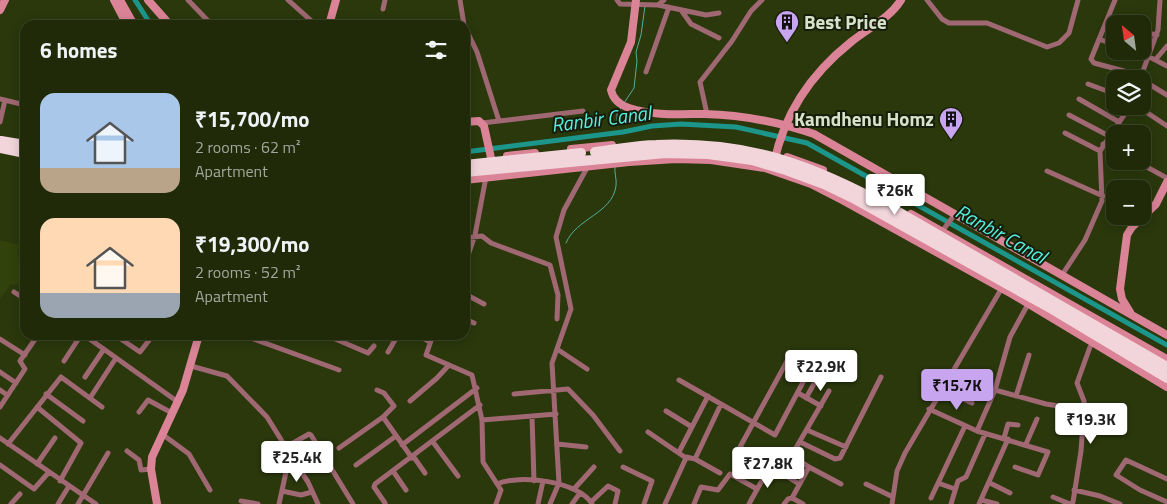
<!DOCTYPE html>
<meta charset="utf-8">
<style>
body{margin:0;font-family:"Titillium Web",sans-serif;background:#283212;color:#f1f3f6;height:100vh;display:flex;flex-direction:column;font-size:19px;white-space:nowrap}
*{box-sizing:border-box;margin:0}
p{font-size:16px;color:#a2a79c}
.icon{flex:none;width:28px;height:28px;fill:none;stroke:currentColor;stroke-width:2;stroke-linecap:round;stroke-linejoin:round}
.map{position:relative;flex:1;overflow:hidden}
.details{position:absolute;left:20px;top:20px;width:450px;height:320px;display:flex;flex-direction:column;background:#202a09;border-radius:15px;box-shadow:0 2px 12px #0003,0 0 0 1px #3d462a}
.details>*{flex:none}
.needle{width:32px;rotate:331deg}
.fabs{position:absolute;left:1106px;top:15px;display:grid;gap:10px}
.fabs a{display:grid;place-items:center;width:45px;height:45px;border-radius:10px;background:#202a09;box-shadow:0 2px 12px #0003,0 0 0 1px #3d462a;font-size:25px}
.price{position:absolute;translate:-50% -42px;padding:0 11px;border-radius:5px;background:#fff;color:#222;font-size:16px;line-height:32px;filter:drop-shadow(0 1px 2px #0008)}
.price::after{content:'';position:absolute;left:50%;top:30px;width:15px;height:11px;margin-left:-8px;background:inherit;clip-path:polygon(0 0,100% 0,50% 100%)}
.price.current{background:#c8a6ef;color:#111}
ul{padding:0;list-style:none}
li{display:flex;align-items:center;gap:15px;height:125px;padding:0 20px}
li span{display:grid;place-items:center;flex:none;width:140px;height:100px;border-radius:15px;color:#555}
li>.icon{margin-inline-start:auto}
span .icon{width:60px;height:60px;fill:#fffc;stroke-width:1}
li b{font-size:21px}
h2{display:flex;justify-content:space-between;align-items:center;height:60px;padding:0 20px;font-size:21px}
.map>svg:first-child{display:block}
.built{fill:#31420d}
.green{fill:#4e6327}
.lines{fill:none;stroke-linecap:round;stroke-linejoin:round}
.stream{stroke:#54ad9e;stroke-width:1}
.canal{stroke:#1c968b;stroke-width:5}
.street{stroke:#9f6873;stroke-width:5}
.secondary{stroke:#db8498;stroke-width:8}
.highway{stroke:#f1d5da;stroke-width:10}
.highway-bridge{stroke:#f1d5da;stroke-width:10}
.labels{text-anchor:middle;stroke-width:4;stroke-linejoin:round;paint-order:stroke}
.poi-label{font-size:19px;font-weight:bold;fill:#d8e2ca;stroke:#161d0b;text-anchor:start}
.water-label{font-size:20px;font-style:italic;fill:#55f0e0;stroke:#161d0b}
</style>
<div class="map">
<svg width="1167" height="504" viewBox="0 0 1167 504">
<rect width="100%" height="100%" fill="#2a380c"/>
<path class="built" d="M0,240L19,245L17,252L19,260L25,264L23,281L15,285L11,284L0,299Z"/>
<path class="green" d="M950,109L963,116L956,131L941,123Z"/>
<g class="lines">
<path class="stream" d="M624,103L634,88L637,61L636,52L641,35L645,6
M617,125V113L621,108
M566,243C576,218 612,214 616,186C617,179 614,173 615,166"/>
<path class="canal" d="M135,0L151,25
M465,152L623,132L652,126L681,124L736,127L807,143L1167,345"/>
<path class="street" d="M188,0L212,25
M288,0L316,25
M460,0L464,25
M617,0L620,4L658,5L706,15L719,13
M927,0L942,19L949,23H987L1047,47L1059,43L1069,33L1078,0
M1115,0L1091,59L1094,63L1124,71L1140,79
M658,5L664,0
M383,9L385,0
M681,10L691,24L719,38
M465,27L477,52L499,121
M1142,32L1157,35
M1099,39L1115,45
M1138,51L1167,66
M1156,59L1167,46
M646,72L669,7
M1140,79L1158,30L1160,0
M1142,80L1167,95
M1088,84L1115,94
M0,99L25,105
M1079,99L1119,122
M1137,106L1167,126
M707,114L700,82L732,41L751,11L762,0
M1069,115L1109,136
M0,122L5,100
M482,123L583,111
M1065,133L1100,151
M1103,144L1115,150
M1136,161L1167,178
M1047,171L1103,196
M943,230L955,214
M465,238L482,236L491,243L550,265L558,295L557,319
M465,264L475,235L486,177
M1062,275L1085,240L1102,201L1100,151L1130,106
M14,292L25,299
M465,294L484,304
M465,319L474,323
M84,335L178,402
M115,335L140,352L153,335
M326,335L368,353L374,346
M418,335L430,342
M433,335L426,355L472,375L482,420
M248,337L339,370
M0,339L25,355
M557,349L587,369
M388,352L398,335
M791,354L740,447L799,484
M64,361L81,335
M191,366L227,376L267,417L290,454L279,504
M0,372L16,383
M85,377L104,349
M679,380L775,435L810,369
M941,389L972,403
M0,390L7,395
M377,390L384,393L394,406L383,417L412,458
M995,390L1046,404L1084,410
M798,393L821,406
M46,394L83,421
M514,394L568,389L593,415L620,451
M1016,396L1029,355
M90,398L116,358
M806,398L819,375
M410,401L437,378L449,365
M0,407L25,369L20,361L38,335
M37,407L81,443L60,481
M929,409L977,431L1048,452L1038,475L1015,467
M666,411L692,427
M139,412L148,400L172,413
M532,416L534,481
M807,430L846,447
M977,431L995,390L1010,337L1027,306
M648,432L686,458L665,504
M162,434L189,454L210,490
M0,438L96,504
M1004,438L1008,424L1018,425
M433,442L458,476
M800,442L835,459L840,458L881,377
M8,444L61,377L102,407
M557,444L586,447
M1026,444L1037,419
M402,445L477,388
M286,447L309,434L311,435L353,504
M339,448L383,417
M127,451L139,460L141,470L151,469
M679,452L708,396
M290,455L308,482L318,504
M413,456L425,473
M686,457L695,459L720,473
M695,459L721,404
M37,464L55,438
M0,465L34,489L49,472
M356,465L396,436
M623,467L652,481L644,504
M809,467L841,484
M393,471L406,490
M1167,479L1126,460L1116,475L1140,490L1167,502
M938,483L955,489
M990,483L1010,493
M497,484C519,474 579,481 592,504
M866,484L893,497
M574,489L594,467
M1074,490L1100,496L1120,504
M282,491L301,495L312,492
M1053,497L1070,504L1073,502L1081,451L1084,410V401L1077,383L1090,347
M792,498L809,467L794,457L793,453L829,391
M931,498L965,426
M981,500L997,504
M241,501L258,504
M591,502L608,486L618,491L615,504
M385,503L374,487L375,484L480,405
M11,504L20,494
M58,504L69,486
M78,504L108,453
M496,504L501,490L483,462L482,420L556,414
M538,504L543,481
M550,504L559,483L552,363L571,309L556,237L564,210L588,166
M572,504L580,493
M694,504L701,487L718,490L730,474L757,489
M749,504L770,466
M784,504L788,499L792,498L803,504
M892,504L897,471L905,453L1003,286
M951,504L958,481L966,477L985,434
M979,504L1008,439"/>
<path class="secondary" d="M114,0L127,25
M120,0L134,25
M148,0L170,25
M636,0L631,42L611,90C613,99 620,105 629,108C654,116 679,114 705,114C742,115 779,122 814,134L1167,335
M0,10L5,0
M329,25L336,0
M465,122L479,121L484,126L491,158
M571,149L612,145
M507,156L535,153
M787,157L823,170
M774,163C784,114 812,73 851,42C868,28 889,19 901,0
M465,180L629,162L676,159L711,160L765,168L811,184L844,201L1012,294L1167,387
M911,214L1167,359
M1130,312L1122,299L1120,289L1127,235L1132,227L1156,204L1167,182
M157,504L151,469L152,457L183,390L199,335"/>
<path class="highway" d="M1,141L25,145
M0,148L25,153"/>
<path class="highway-bridge" d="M595,152C616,150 636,145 656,145C749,141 813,165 893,209L1167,367
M465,165L581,153
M465,172L665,153L708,154L752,160L786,170L824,184L853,198L1052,309L1167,378"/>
</g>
<defs>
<g id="building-pin" transform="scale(1.25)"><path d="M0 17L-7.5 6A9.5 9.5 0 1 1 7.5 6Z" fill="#c8a6ef" stroke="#161d0b"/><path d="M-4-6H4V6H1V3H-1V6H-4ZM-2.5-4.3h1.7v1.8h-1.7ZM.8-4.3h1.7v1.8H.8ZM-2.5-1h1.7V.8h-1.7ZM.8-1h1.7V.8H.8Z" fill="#111"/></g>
</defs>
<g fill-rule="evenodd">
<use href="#building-pin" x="787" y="22"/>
<use href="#building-pin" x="951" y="119"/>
</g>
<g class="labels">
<g class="poi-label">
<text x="804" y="29">Best Price</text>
<text x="934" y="126" text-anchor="end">Kamdhenu Homz</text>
</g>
<g class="water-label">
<text transform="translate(601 119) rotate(-7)" y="7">Ranbir Canal</text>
<text transform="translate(1001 234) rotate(29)" y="7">Ranbir Canal</text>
</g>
</g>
</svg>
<div class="fabs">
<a><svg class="needle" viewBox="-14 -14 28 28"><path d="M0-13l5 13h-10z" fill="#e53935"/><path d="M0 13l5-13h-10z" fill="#a2a79c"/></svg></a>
<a><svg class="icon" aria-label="layers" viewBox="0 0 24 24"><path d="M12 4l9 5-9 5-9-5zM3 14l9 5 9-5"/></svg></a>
<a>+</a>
<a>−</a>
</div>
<b class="price" style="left:895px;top:216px">₹26K</b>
<b class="price" style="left:821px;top:392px">₹22.9K</b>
<b class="price current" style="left:957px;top:411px">₹15.7K</b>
<b class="price" style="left:1091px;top:445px">₹19.3K</b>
<b class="price" style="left:297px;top:483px">₹25.4K</b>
<b class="price" style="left:768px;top:489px">₹27.8K</b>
<section class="details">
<h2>6 homes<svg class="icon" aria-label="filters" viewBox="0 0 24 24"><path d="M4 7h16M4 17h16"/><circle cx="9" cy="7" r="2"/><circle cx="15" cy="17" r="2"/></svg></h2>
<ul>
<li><span style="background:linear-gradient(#a9c7e8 75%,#b9a48a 0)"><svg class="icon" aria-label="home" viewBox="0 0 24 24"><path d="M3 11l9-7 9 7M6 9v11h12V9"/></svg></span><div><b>₹15,700/mo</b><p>2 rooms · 62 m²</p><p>Apartment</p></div></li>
<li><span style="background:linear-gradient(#ffd9b3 75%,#9aa5b1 0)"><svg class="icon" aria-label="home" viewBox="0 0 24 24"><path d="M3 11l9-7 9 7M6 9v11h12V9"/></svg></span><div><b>₹19,300/mo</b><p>2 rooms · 52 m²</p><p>Apartment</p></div></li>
</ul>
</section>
</div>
